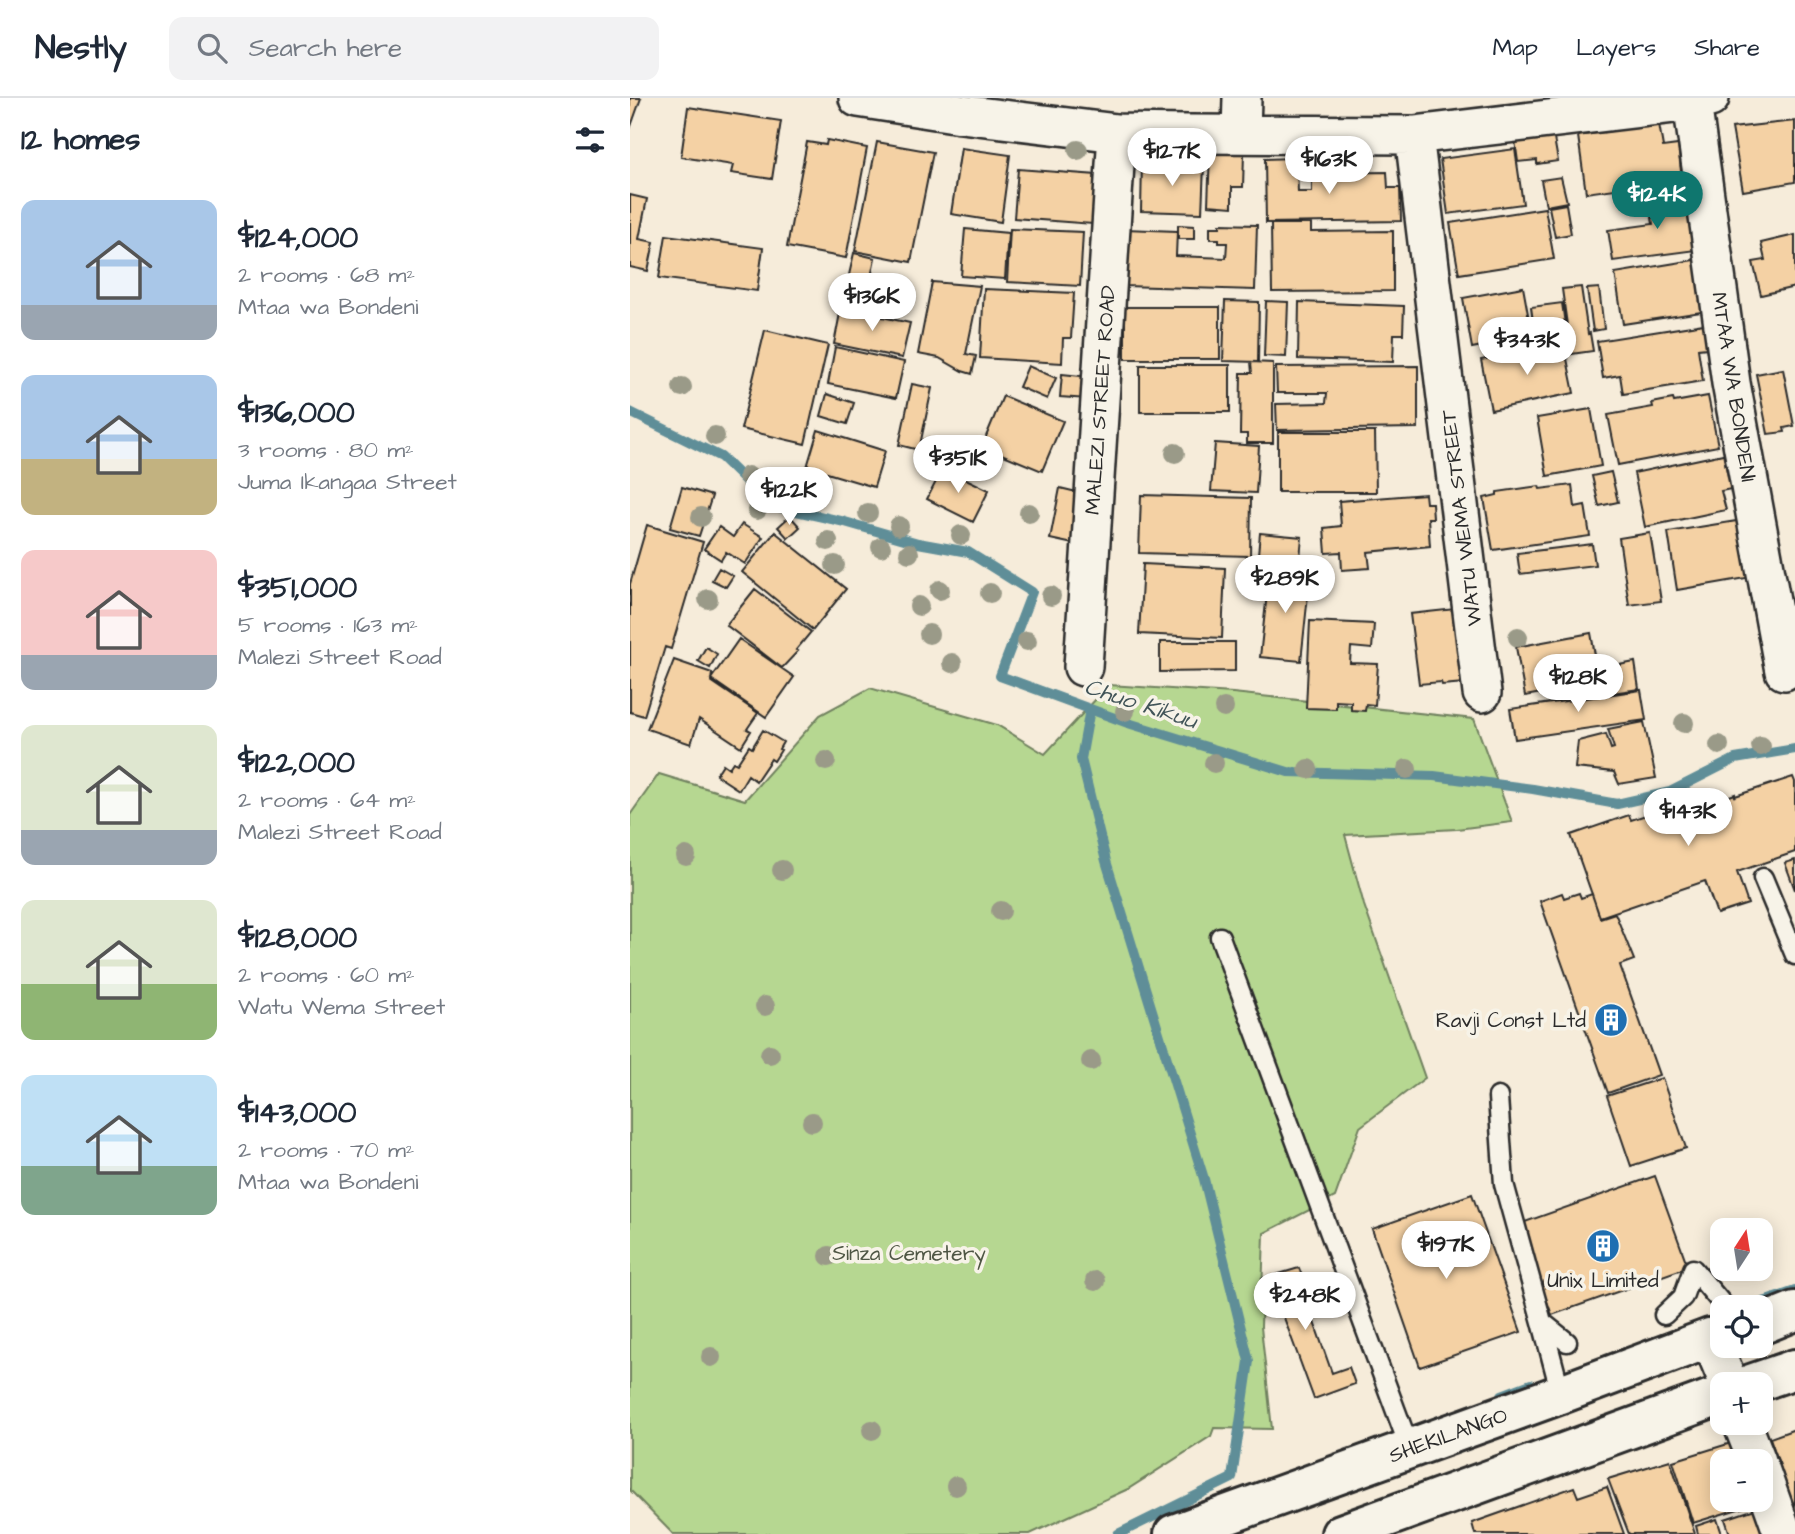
<!DOCTYPE html>
<meta charset="utf-8">
<style>
body{margin:0;font-family:"Architects Daughter",sans-serif;background:#f2f2f3;color:#1f2937;height:100vh;display:flex;flex-direction:column;font-size:26px;white-space:nowrap}
*{box-sizing:border-box;margin:0}
p{font-size:23px;color:#747a83}
.icon{flex:none;width:38px;height:38px;fill:none;stroke:currentColor;stroke-width:2;stroke-linecap:round;stroke-linejoin:round}
.map{position:relative;flex:1;overflow:hidden}
.sheet{display:flex;flex-direction:column;background:#fff;width:630px}
.sheet>*{flex:none}
.needle{width:46px;rotate:12deg}
.controls{position:absolute;left:1080px;top:1120px;display:grid;gap:14px}
.controls a{display:grid;place-items:center;width:63px;height:63px;border-radius:14px;background:#fff;box-shadow:0 4px 18px #0003;font-size:35px}
.price{position:absolute;translate:-50% -60px;padding:0 16px;border-radius:24px;background:#fff;color:#222;font-size:23px;line-height:46px;filter:drop-shadow(0 2px 4px #0008)}
.price::after{content:'';position:absolute;left:50%;top:42px;width:21px;height:16px;margin-left:-10px;background:inherit;clip-path:polygon(0 0,100% 0,50% 100%)}
.price.selected{background:#0f766e;color:#fff}
ul{padding:0;list-style:none}
li{display:flex;align-items:center;gap:21px;height:175px;padding:0 21px}
li span{display:grid;place-items:center;flex:none;width:196px;height:140px;border-radius:14px;color:#555}
li>.icon{margin-inline-start:auto}
span .icon{width:84px;height:84px;fill:#fffc;stroke-width:1}
li b{font-size:30px}
h2{display:flex;justify-content:space-between;align-items:center;height:84px;padding:0 21px;font-size:30px}
header{display:flex;align-items:center;gap:42px;box-sizing:border-box;height:98px;padding:0 35px;background:#fff;border-bottom:2px solid #e0e1e3}
header strong{font-size:33px}
nav{display:flex;gap:38px;margin-inline-start:auto;font-size:24px}
.search{width:490px;height:63px;background:#f2f2f3;display:flex;align-items:center;gap:18px;box-sizing:border-box;padding:0 24px;border-radius:14px;color:#747a83;font-size:26px}
main{display:flex;flex:1;min-height:0}
.map>svg:first-child{display:block}
.green{fill:#b6d791;stroke:#70815e;stroke-width:2}
.lines{fill:none;stroke-linecap:round;stroke-linejoin:round}
.stream{stroke:#5f8e98;stroke-width:10}
.building{fill:#f4d1a4;stroke:#2b2b2b;stroke-width:2}
.service-casing{stroke:#2b2b2b;stroke-width:23}
.minor-casing{stroke:#2b2b2b;stroke-width:42}
.secondary-casing{stroke:#2b2b2b;stroke-width:44}
.service{stroke:#f7f3e8;stroke-width:18}
.minor{stroke:#f7f3e8;stroke-width:37}
.secondary{stroke:#f7f3e8;stroke-width:38}
.tree{fill:#9a9a88}
.labels{text-anchor:middle;stroke-width:7;stroke-linejoin:round;paint-order:stroke}
.street-label{font-size:21px;fill:#2b2b2b;stroke:#f7f3e8}
.poi-label{font-size:21px;fill:#2b2b2b;stroke:#f7f3e8;text-anchor:end}
.park-label{font-size:21px;fill:#4e5644;stroke:#f7f3e8}
.water-label{font-size:23px;font-style:italic;fill:#415458;stroke:#f7f3e8}
</style>
<header>
<strong>Nestly</strong>
<div class="search"><svg class="icon" aria-label="search" viewBox="0 0 24 24"><circle cx="10" cy="10" r="6"/><path d="M15 15l6 6"/></svg>Search here</div>
<nav><a>Map</a><a>Layers</a><a>Share</a></nav>
</header>
<main>
<section class="sheet">
<h2>12 homes<svg class="icon" aria-label="filters" viewBox="0 0 24 24"><path d="M4 7h16M4 17h16"/><circle cx="9" cy="7" r="2"/><circle cx="15" cy="17" r="2"/></svg></h2>
<ul>
<li><span style="background:linear-gradient(#a9c7e8 75%,#9aa5b1 0)"><svg class="icon" aria-label="home" viewBox="0 0 24 24"><path d="M3 11l9-7 9 7M6 9v11h12V9"/></svg></span><div><b>$124,000</b><p>2 rooms · 68 m²</p><p>Mtaa wa Bondeni</p></div></li>
<li><span style="background:linear-gradient(#a9c7e8 60%,#c2b280 0)"><svg class="icon" aria-label="home" viewBox="0 0 24 24"><path d="M3 11l9-7 9 7M6 9v11h12V9"/></svg></span><div><b>$136,000</b><p>3 rooms · 80 m²</p><p>Juma Ikangaa Street</p></div></li>
<li><span style="background:linear-gradient(#f6c9c9 75%,#9aa5b1 0)"><svg class="icon" aria-label="home" viewBox="0 0 24 24"><path d="M3 11l9-7 9 7M6 9v11h12V9"/></svg></span><div><b>$351,000</b><p>5 rooms · 163 m²</p><p>Malezi Street Road</p></div></li>
<li><span style="background:linear-gradient(#dfe7d0 75%,#9aa5b1 0)"><svg class="icon" aria-label="home" viewBox="0 0 24 24"><path d="M3 11l9-7 9 7M6 9v11h12V9"/></svg></span><div><b>$122,000</b><p>2 rooms · 64 m²</p><p>Malezi Street Road</p></div></li>
<li><span style="background:linear-gradient(#dfe7d0 60%,#8fb573 0)"><svg class="icon" aria-label="home" viewBox="0 0 24 24"><path d="M3 11l9-7 9 7M6 9v11h12V9"/></svg></span><div><b>$128,000</b><p>2 rooms · 60 m²</p><p>Watu Wema Street</p></div></li>
<li><span style="background:linear-gradient(#bfe0f5 65%,#7fa58c 0)"><svg class="icon" aria-label="home" viewBox="0 0 24 24"><path d="M3 11l9-7 9 7M6 9v11h12V9"/></svg></span><div><b>$143,000</b><p>2 rooms · 70 m²</p><p>Mtaa wa Bondeni</p></div></li>
</ul>
</section>
<div class="map">
<svg width="1165" height="1436" viewBox="0 0 1165 1436">
<rect width="100%" height="100%" fill="#f6ecda"/>
<filter id="ink" filterUnits="userSpaceOnUse"><feTurbulence type="fractalNoise" baseFrequency=".0143" numOctaves="2"/><feDisplacementMap in="SourceGraphic" scale="14" xChannelSelector="R" yChannelSelector="G"/><feConvolveMatrix kernelMatrix="1 2 1 2 8 2 1 2 1" color-interpolation-filters="sRGB"/></filter>
<g filter="url(#ink)">
<path class="green" d="M479,587L603,595L844,621L882,724L827,731L715,737L734,807L795,980L730,1029L705,1099L634,1135L631,1229L642,1331L584,1330L581,1338L498,1391L400,1436H43L0,1392V717L29,676L115,702L190,617L240,590L367,627L415,656Z"/>
<g class="lines">
<path class="stream" d="M0,314L91,359L140,407L215,424L288,445L338,454L402,494L370,578L498,625L658,674L804,678L903,691L987,706L1040,694L1105,661L1165,651
M460,611L451,661L476,763L574,1081L619,1263L602,1380L488,1436
M1119,1209L1165,1193
M872,1297L901,1286"/>
</g>
<path class="building" d="M0,0H11L0,31Z
M58,9L151,23L142,81L101,75L103,67L51,59Z
M1165,23V84L1113,93L1102,30Z
M1029,26L1033,49L1048,47L1052,82L956,95L948,38Z
M922,29L928,63L907,66V62L888,64L884,35Z
M197,42L237,50L216,160L157,149L177,44L196,47Z
M247,44L303,54L281,164L225,153Z
M331,50L380,57L371,124L321,116Z
M885,51L893,106L818,116L810,61Z
M580,54L614,55L613,89H602V109L578,107Z
M662,60V69H667L668,94H682V75L757,74L758,90H770L771,123L636,125L635,61Z
M512,64L574,67L572,115L511,113Z
M388,71L467,77L463,126L384,120Z
M931,79L937,104L916,108L911,82Z
M1058,94L1066,152L983,163L978,132L1023,126L1019,100Z
M0,97L17,101L9,141L24,144L18,173L0,169Z
M936,106L941,136L925,139L919,109Z
M915,110L924,161L829,176L820,125Z
M590,126L627,127L625,192L495,188V131L547,133L546,158L596,160L597,145H589V141H580V129H590Z
M641,126H681V134L763,133V193L642,194Z
M548,127L564,128V141H548Z
M335,131L378,135L375,181L331,178Z
M380,131L453,134L450,188L377,184Z
M36,137L133,150L127,193L29,180Z
M1165,137V189L1131,197L1123,164L1135,162L1131,145Z
M224,155L245,160L234,213L212,208Z
M1070,161L1078,213L993,226L985,175Z
M302,184L350,188L336,256L346,258L342,276L332,273L309,260L288,256Z
M893,189L902,238L842,250L833,200Z
M951,189L958,236L960,235L963,253L941,256L932,191Z
M969,190L974,231L963,233L957,191Z
M354,191L444,195L441,240H433L432,265L350,260Z
M595,203L629,204L628,264L593,263Z
M636,203L658,204L656,259L634,258Z
M669,204L774,208L773,236H764L763,264L668,261Z
M932,205L937,240L906,245L901,209Z
M495,209H590V261H495Z
M211,210L280,225L272,260L204,246Z
M1074,226L1077,250L1068,251L1073,283L993,296L990,277L973,280L967,243Z
M135,232L198,247L175,346L111,331Z
M934,246L944,295L861,312L851,262Z
M205,249L274,264L266,300L198,286Z
M621,264L643,265V345H617V336H610L611,275H622Z
M510,267H600V314H510Z
M398,268L426,280L417,301L389,289Z
M788,268V330L647,332L646,306L696,305L697,295H647L646,269Z
M1153,271L1164,328L1154,330L1155,334L1138,336L1126,276Z
M432,276L460,279L458,301L430,299Z
M282,286L302,290L289,352L269,347Z
M197,296L224,305L217,326L191,318Z
M373,298L433,323L412,373L352,348Z
M1078,298L1088,348L988,367L978,317L1023,309L1022,305L1043,301L1044,304Z
M961,311L971,368L917,378L907,320Z
M188,332L255,353L244,389L177,369Z
M648,334H745L746,394H648Z
M585,345L629,348L626,395L581,393Z
M1093,356L1101,391L1091,393L1096,412L1015,429L1004,375Z
M313,370L359,392L343,424L297,401Z
M981,374L988,404L969,408L962,378Z
M942,387L945,409L955,407L960,438L863,452L854,400L867,397V394L909,388L910,391Z
M52,389L82,398L69,438L40,430Z
M430,390L459,397L448,447L420,441Z
M795,396L796,405H802L803,420H798L800,448L738,454L740,470L712,472L711,454L696,455L694,430L711,428L709,403Z
M511,397L621,400L620,458L509,455Z
M160,418L170,429L158,440L148,429Z
M1113,422L1122,479L1047,492L1038,434Z
M112,426L133,439L115,466L96,454L91,462L74,451L89,429L103,439Z
M17,427L73,444L41,551L35,549L14,618L0,614V486Z
M145,434L216,491L183,532L112,474Z
M630,435L672,439L669,471L627,467Z
M1020,435L1031,503L999,507L989,440Z
M962,446L965,467L890,476L887,455Z
M513,466L595,470L592,540L509,536Z
M640,468L654,470V475L680,478L671,563L630,559Z
M89,470L103,478L96,489L82,482Z
M125,491L181,534L166,552L168,553L152,570L96,527Z
M825,511L834,585L812,587L811,584L789,586L780,516Z
M680,523L744,526L742,551L721,549L720,565L748,566L745,607L736,606L735,613L721,612V604L706,603V611L676,610Z
M961,535L970,585L943,590L939,570L914,575L917,594L895,598L886,549Z
M109,541L164,579L136,619L81,581Z
M530,544H605V573L530,574Z
M76,549L87,556L80,570L68,563Z
M44,562L82,575L81,583L128,615L117,631L121,633L111,649L69,621L61,646L17,631Z
M1005,564L1009,591L982,595L978,569Z
M1011,592L1016,622L885,641L880,611Z
M1014,624L1026,680L989,686L984,674L945,670L948,643L976,636L981,651L984,650L978,631Z
M133,632L153,644L149,651L151,652L144,663L141,661L126,683L118,677L109,692L86,677L93,666L99,670L103,664L107,666L119,648L122,650Z
M1163,679L1165,684V754L1107,774L1118,806L1087,816L1075,783L970,819L941,737L999,717L1001,722L1037,710L1038,715L1082,700L1083,704L1105,696V698Z
M1165,762V792L1155,765Z
M932,795L934,800L949,795L951,800L962,796L970,820L985,815L1004,862L990,867L1029,977L978,995L910,803Z
M1032,980L1056,1050L1001,1068L977,998Z
M1025,1078L1058,1169L922,1217L889,1126Z
M842,1096L891,1234L790,1269L742,1131Z
M669,1170L681,1202L678,1207L702,1275L719,1269L725,1286L684,1301L653,1217L643,1214L632,1181Z
M1165,1331V1409H1164L1140,1340Z
M1101,1345L1105,1359L1112,1356L1114,1363H1092V1402L1134,1403L1063,1425L1043,1363Z
M1040,1362L1065,1436H999L978,1381Z
M944,1389L948,1399L977,1389L994,1436H845L842,1425Z
M1134,1408L1144,1436H1100L1095,1421Z
M1087,1421L1092,1436H1068L1066,1428Z"/>
<g class="lines">
<g class="service-casing">
<path id="service" d="M1133,780L1165,857
M590,839L780,1351
M868,999L874,1086L912,1224
M1034,1217L1053,1199L1063,1171L1095,1209
M931,1296L912,1224L937,1244"/>
</g>
<g class="minor-casing">
<path id="minor" d="M228,0L331,16L487,35L558,36L784,37L1062,4L1080,0
M1062,4L1101,285L1154,573
M611,34L612,0
M784,37L852,595
M453,569L487,35
M1080,1240L1099,1286
M1112,1325L1127,1363
M1130,1371L1153,1436"/>
</g>
<g class="secondary-casing">
<path id="secondary" d="M1130,1227L1165,1213
M1121,1286L1165,1271
M544,1436L931,1296L1080,1240L1092,1237
M711,1436L1092,1297"/>
</g>
<use href="#service" class="service"/>
<use href="#minor" class="minor"/>
<use href="#secondary" class="secondary"/>
</g>
<g class="tree">
<circle cx="448" cy="52" r="10"/>
<circle cx="52" cy="289" r="10"/>
<circle cx="85" cy="338" r="10"/>
<circle cx="545" cy="355" r="10"/>
<circle cx="118" cy="378" r="10"/>
<circle cx="141" cy="391" r="10"/>
<circle cx="179" cy="399" r="10"/>
<circle cx="127" cy="412" r="10"/>
<circle cx="238" cy="415" r="10"/>
<circle cx="399" cy="415" r="10"/>
<circle cx="71" cy="419" r="10"/>
<circle cx="269" cy="428" r="10"/>
<circle cx="331" cy="437" r="10"/>
<circle cx="198" cy="443" r="10"/>
<circle cx="251" cy="449" r="10"/>
<circle cx="279" cy="455" r="10"/>
<circle cx="205" cy="467" r="10"/>
<circle cx="310" cy="492" r="10"/>
<circle cx="360" cy="495" r="10"/>
<circle cx="421" cy="498" r="10"/>
<circle cx="78" cy="501" r="10"/>
<circle cx="289" cy="508" r="10"/>
<circle cx="299" cy="536" r="10"/>
<circle cx="888" cy="539" r="10"/>
<circle cx="397" cy="543" r="10"/>
<circle cx="322" cy="565" r="10"/>
<circle cx="594" cy="610" r="10"/>
<circle cx="495" cy="613" r="10"/>
<circle cx="1054" cy="625" r="10"/>
<circle cx="1089" cy="647" r="10"/>
<circle cx="1131" cy="648" r="10"/>
<circle cx="196" cy="663" r="10"/>
<circle cx="584" cy="665" r="10"/>
<circle cx="678" cy="671" r="10"/>
<circle cx="777" cy="671" r="10"/>
<circle cx="56" cy="758" r="10"/>
<circle cx="152" cy="772" r="10"/>
<circle cx="371" cy="813" r="10"/>
<circle cx="135" cy="908" r="10"/>
<circle cx="140" cy="956" r="10"/>
<circle cx="461" cy="963" r="10"/>
<circle cx="182" cy="1024" r="10"/>
<circle cx="199" cy="1158" r="10"/>
<circle cx="465" cy="1183" r="10"/>
<circle cx="81" cy="1259" r="10"/>
<circle cx="242" cy="1332" r="10"/>
<circle cx="326" cy="1388" r="10"/>
</g>
</g>
<defs>
<g id="building-disc" transform="scale(1.75)"><circle r="9.5" fill="#1f6fb2" stroke="#f7f3e8"/><path d="M-4-6H4V6H1V3H-1V6H-4ZM-2.5-4.3h1.7v1.8h-1.7ZM.8-4.3h1.7v1.8H.8ZM-2.5-1h1.7V.8h-1.7ZM.8-1h1.7V.8H.8Z" fill="#fff"/></g>
</defs>
<g fill-rule="evenodd">
<use href="#building-disc" x="981" y="922"/>
<use href="#building-disc" x="973" y="1148"/>
</g>
<g class="labels">
<g class="street-label">
<text transform="translate(1104 289) rotate(81)" y="7">MTAA WA BONDENI</text>
<text transform="translate(470 302) rotate(-86)" y="7">MALEZI STREET ROAD</text>
<text transform="translate(831 420) rotate(-97)" y="7">WATU WEMA STREET</text>
<text transform="translate(818 1337) rotate(-20)" y="7">SHEKILANGO</text>
</g>
<g class="poi-label">
<text x="956" y="929">Ravji Const Ltd</text>
<text x="973" y="1189" text-anchor="middle">Unix Limited</text>
</g>
<g class="park-label">
<text x="279" y="1162">Sinza Cemetery</text>
</g>
<g class="water-label">
<text transform="translate(511 605) rotate(18)" y="8">Chuo Kikuu</text>
</g>
</g>
</svg>
<div class="controls">
<a><svg class="needle" viewBox="-14 -14 28 28"><path d="M0-13l5 13h-10z" fill="#e53935"/><path d="M0 13l5-13h-10z" fill="#747a83"/></svg></a>
<a><svg class="icon" aria-label="locate" viewBox="0 0 24 24"><circle cx="12" cy="12" r="6"/><path d="M12 2v4M12 18v4M2 12h4M18 12h4"/></svg></a>
<a>+</a>
<a>−</a>
</div>
<b class="price" style="left:542px;top:90px">$127K</b>
<b class="price" style="left:699px;top:98px">$163K</b>
<b class="price selected" style="left:1027px;top:133px">$124K</b>
<b class="price" style="left:242px;top:235px">$136K</b>
<b class="price" style="left:897px;top:279px">$343K</b>
<b class="price" style="left:328px;top:397px">$351K</b>
<b class="price" style="left:159px;top:429px">$122K</b>
<b class="price" style="left:655px;top:517px">$289K</b>
<b class="price" style="left:948px;top:616px">$128K</b>
<b class="price" style="left:1058px;top:750px">$143K</b>
<b class="price" style="left:816px;top:1183px">$197K</b>
<b class="price" style="left:675px;top:1234px">$248K</b>
</div>
</main>
